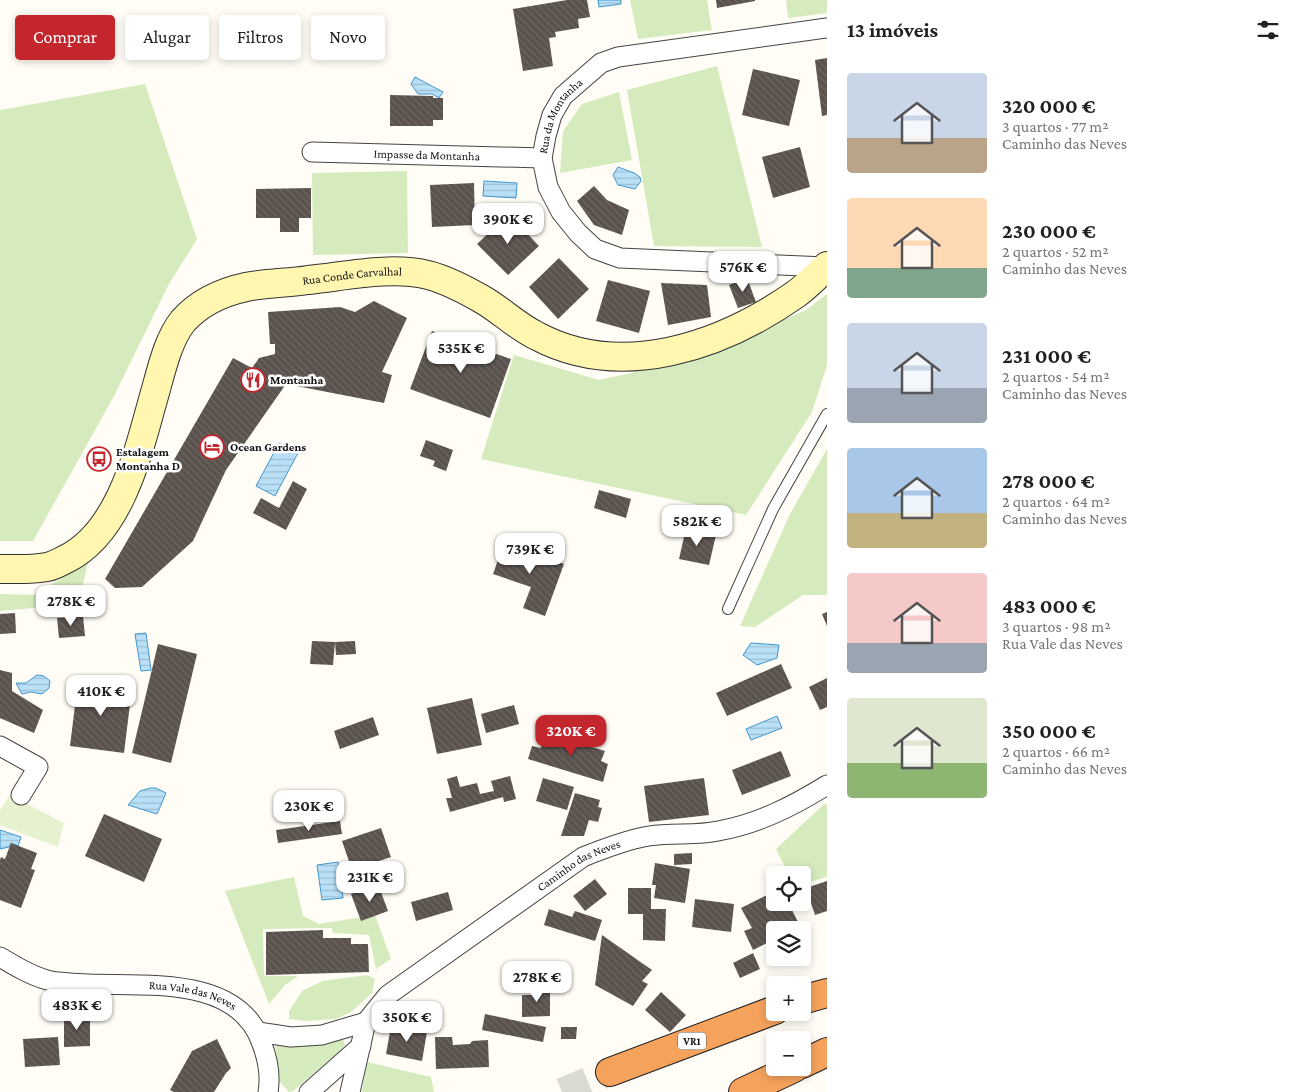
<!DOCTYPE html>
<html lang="pt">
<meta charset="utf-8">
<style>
body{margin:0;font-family:"Crimson Pro",serif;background:#f2f2f2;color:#202124;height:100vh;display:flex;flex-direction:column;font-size:19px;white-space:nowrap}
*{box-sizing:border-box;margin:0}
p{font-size:16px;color:#757577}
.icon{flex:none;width:28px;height:28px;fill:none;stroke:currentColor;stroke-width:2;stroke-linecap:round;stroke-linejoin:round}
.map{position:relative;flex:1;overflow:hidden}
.panel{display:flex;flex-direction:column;background:#fff;width:475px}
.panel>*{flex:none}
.hud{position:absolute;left:15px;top:15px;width:475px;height:45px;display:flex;gap:10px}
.tools{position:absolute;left:766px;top:866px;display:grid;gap:10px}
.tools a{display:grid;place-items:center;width:45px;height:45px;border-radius:5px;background:#fff;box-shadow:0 2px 8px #0003;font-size:25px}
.price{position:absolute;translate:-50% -42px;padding:0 11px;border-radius:10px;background:#fff;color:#222;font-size:16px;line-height:32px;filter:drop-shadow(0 1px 2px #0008)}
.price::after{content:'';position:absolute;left:50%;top:30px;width:15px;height:11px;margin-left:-8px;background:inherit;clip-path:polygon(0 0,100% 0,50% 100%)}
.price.selected{background:#c4262e;color:#fff}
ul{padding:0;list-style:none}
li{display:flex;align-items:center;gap:15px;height:125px;padding:0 20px}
li span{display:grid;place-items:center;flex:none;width:140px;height:100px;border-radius:5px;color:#555}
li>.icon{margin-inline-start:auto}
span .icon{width:60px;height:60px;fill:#fffc;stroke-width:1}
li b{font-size:21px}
h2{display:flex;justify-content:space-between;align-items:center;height:60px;padding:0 20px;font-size:21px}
.tag{padding:0 18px;border-radius:5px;background:#fff;box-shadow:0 2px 8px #0003;font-size:18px;line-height:45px}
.tag.selected{background:#c4262e;color:#fff}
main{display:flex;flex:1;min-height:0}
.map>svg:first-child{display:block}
.grass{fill:#d5ebbd}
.pitch{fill:#e6f2cf}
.water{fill:url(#water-rules);stroke:#3f96cf}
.building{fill:url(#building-back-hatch)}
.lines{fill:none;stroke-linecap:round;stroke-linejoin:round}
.highway-tunnel{stroke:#dbdad3;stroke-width:28;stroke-dasharray:28 14;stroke-linecap:butt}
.lane-casing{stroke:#444;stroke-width:12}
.street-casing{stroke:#444;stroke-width:21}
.secondary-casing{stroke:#333;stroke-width:30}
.highway-casing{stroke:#222;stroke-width:30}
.lane{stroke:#fff;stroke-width:10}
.street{stroke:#fff;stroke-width:19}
.secondary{stroke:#fff6b0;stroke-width:28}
.highway{stroke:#f5a25d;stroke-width:28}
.labels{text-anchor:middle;stroke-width:5;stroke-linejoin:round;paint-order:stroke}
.shield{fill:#fff;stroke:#585858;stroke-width:1}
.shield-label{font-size:11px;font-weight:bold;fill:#111}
.street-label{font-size:12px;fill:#111;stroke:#fff}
.poi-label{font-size:12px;font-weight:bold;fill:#111;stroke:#fff;text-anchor:start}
</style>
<main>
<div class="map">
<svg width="827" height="1092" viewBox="0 0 827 1092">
<defs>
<pattern id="water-rules" width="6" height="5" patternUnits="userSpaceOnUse" patternTransform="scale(1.25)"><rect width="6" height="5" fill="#b9e0f7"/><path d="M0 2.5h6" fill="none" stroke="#9ebfd3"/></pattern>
<pattern id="building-back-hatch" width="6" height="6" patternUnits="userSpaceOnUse" patternTransform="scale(1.25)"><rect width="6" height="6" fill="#5a524d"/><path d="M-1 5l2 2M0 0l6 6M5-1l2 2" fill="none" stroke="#6d6662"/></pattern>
</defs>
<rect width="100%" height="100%" fill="#fffdf5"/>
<path class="grass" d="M630,0H707L712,30L638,39Z
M786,0H827V13L788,18Z
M717,66L762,247L654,246L627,90Z
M145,84L197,239L169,284L113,398L33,541H0V110Z
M619,92L632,160L560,173L563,131L582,104Z
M407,171L408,253L313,255L312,173Z
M827,294V365L812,412L746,515L481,459L514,355L599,380L690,360L806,310Z
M827,449V595H803L755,627L740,626L790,514Z
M88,563L78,604L0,611V594L33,595Z
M827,804V877L803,884L802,875H789L776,849L823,805Z
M294,877L303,916L319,924L375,915L391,959L376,969L369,935L333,933L332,928L263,929L264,976H298L285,985L269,1004L225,891Z
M367,975L375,979L372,993L351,1012L336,1019L306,1021L289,1019V1011L303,990L323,981Z
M343,1038L345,1045L343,1048L293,1091L289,1092L280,1082L275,1044Z
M367,1062L431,1077L434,1092H362Z"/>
<path class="pitch" d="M10,795L64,823L58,847L0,825V810Z"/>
<path class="water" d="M598,0H621V4L599,7Z
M415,77L443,92L439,98L432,94H418L411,84Z
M618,167L634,173L640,177L641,181L635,189L618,185L613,175Z
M484,181L517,183L516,198L483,196Z
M279,443L298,453L275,496L256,486Z
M146,633L151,670L141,671L135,634Z
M751,643L779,645L777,658L757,665L743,655Z
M37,675L44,676L50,681L49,688L42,694L31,692L22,694L16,683H26Z
M777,716L782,728L751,740L746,729Z
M150,788H156L166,793L157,814L128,805L140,791Z
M0,830L21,837L18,846L11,843L9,847L0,849Z
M338,862L343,898L322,900L317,865Z
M406,1011L429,1015L427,1025L404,1021Z"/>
<path class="building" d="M567,0H587L590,17L578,19L579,28L555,32L556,37L549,38L553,66L523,71L513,9Z
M716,0H755V1L717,8Z
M827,58V115L822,116L815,60Z
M753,69L800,80L789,126L742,115Z
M390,95L433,96V98H443V120H433V126H390Z
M800,147L810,187L773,198L762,157Z
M474,183L475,225L432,227L430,185Z
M594,186L607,200L629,210L622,235L594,225L577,201Z
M311,188V218H299V232H280V218H256V189Z
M509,214L539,246L508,275L477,244Z
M559,258L589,289L558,319L529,287Z
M747,278L756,302L738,308L729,285Z
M608,280L650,291L639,333L596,321Z
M661,283L707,285L711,317L668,325Z
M374,301L407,318L382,372L392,375L384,403L286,384L226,470L193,541L142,587L115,588L105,579L233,358L252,368L259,358L275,354V344H270L268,312L340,307L355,312Z
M432,331L511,359L490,418L410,389Z
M426,440L453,450L446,471L433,466L435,461L420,456Z
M293,481L307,489L286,530L253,513L261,498L279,508Z
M599,490L631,499L626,518L594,508Z
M686,528L716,535L709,565L679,559Z
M504,543L564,564L545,616L523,608L531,587L493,574Z
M827,612V626L822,614Z
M15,613L16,633L0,634V614Z
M83,616L85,636L59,638L57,618Z
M312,641L335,642L355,641L356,654L336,655L335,642L333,665L310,664Z
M158,644L197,654L171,763L132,753Z
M781,664L792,688L727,716L716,693Z
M0,670L12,673V691L43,710L34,733L0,718Z
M827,678V707L820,710L809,687Z
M78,681L132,688L124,753L70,746Z
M472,698L482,745L437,754L427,708Z
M514,705L519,724L486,733L481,714Z
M373,717L379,735L340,749L334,731Z
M546,733L605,751L601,761L608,764L603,782L528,759L532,746L541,748Z
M781,751L791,776L742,795L732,770Z
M457,776L460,787L477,783L480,794L494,791L491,781L510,776L516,799L504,802L503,797L450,812L446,798H452L447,779Z
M543,778L574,787L567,810L536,801Z
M704,778L709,815L649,822L644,786Z
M575,793L600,800L598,807L602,808L598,822L589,820L584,836H561Z
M104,814L162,839L144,882L85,856Z
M340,821L342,834L278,843L276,830Z
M381,828L391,857L352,870L342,841Z
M11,843L37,853L31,869L35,870L21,908L0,900V860L1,857L5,859Z
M692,853V864L674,865V854Z
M655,863L690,869L685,903L654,898L656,885H652Z
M595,879L607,894L585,911L573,896Z
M827,881V911L815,915L806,888Z
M378,884L388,911L361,921L351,894Z
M628,888H651V909H666L665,941L643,940V914H628Z
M775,891V902H788L800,926L792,930H775V939L753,950L744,931L752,928L741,908Z
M448,892L453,910L416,921L411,902Z
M695,899L734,904L731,932L692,927Z
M549,909L572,917L575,911L602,920L595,941L544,925Z
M323,930V938H351V944H368L369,972L266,975V932Z
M602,935L652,970L642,981L648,984L633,1006L595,985Z
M753,953L760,969L740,978L733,963Z
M544,963V977L513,978V964Z
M550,987V1016L522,1017V995H533V988Z
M661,992L686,1015L670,1032L645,1010Z
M485,1014L546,1027L543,1042L482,1030Z
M64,1016H90V1046L64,1047Z
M391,1026L427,1032L422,1061L386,1054Z
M561,1027H577L576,1039H561Z
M58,1037L60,1065L25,1067L23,1039Z
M435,1037H452L453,1045L470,1044L472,1041L488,1040L489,1067L436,1069Z
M217,1039L231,1068L226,1073L214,1092H174L170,1090L192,1051Z"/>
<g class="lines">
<path class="highway-tunnel" d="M562,1092L610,1072"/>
<g class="lane-casing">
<path id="lane" d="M728,609L773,509L827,414"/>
</g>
<g class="street-casing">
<g id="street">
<path id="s1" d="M312,152L542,158"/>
<path id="s2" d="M826,267L620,258L595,249L578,233L561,212L548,187L542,158L546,136L552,115L563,96L601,63L618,57L827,28"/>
<path d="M0,746L38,767L21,795"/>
<path id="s3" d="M0,957C15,966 30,975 47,980C54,982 63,982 70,983C131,989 237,969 262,1044C268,1060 271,1075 268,1092"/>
<path d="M258,1032L291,1037L322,1035L366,1022"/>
<path d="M309,1092L361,1046"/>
<path id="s4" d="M350,1092L366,1022L388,995L583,857C605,848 626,840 649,836C672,832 696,836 718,831C758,824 793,806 827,785"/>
</g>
</g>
<g class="secondary-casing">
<g id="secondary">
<path id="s5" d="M0,569C16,569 31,570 47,567C53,566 60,562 66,559C123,531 140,444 156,389C162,367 169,338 183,321C199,303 223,292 246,287C266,283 288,283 308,280C347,276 390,266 428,275C447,280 468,291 485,301C503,312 518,327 537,336C622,381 722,346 796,294C807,286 817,276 827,266"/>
</g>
</g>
<g class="highway-casing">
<path id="highway" d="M802,1000L827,993
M802,1064L827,1052
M610,1072L775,1010
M743,1092L794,1068"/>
</g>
<use href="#lane" class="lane"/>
<use href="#street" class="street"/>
<use href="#secondary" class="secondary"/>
<use href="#highway" class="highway"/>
</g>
<defs>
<g id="restaurant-ring" transform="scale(1.25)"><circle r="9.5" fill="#fff" stroke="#c4262e" stroke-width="1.5"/><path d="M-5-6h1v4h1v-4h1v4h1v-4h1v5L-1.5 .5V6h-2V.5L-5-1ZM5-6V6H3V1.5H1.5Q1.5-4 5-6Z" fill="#c4262e"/></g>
<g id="hotel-ring" transform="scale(1.25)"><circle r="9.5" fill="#fff" stroke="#c4262e" stroke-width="1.5"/><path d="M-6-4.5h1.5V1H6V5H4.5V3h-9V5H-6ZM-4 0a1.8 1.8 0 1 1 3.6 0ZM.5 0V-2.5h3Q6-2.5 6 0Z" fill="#c4262e"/></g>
<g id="bus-ring" transform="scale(1.25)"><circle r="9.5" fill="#fff" stroke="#c4262e" stroke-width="1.5"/><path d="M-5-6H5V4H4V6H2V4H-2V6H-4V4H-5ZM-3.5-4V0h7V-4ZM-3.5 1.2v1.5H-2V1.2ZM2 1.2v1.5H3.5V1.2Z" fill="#c4262e"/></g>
</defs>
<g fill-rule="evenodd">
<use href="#restaurant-ring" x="253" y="380"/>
<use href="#hotel-ring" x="212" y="447"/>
<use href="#bus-ring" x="99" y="459"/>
</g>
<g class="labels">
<rect class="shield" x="678" y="1032.5" width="28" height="17" rx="4"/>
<g class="shield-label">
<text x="692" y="1045">VR1</text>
</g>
<g class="street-label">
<text dy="4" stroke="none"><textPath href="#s2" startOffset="388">Rua da Montanha</textPath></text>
<text dy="4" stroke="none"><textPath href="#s1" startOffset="115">Impasse da Montanha</textPath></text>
<text dy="4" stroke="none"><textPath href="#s5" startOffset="519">Rua Conde Carvalhal</textPath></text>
<text dy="4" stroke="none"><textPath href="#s4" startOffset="338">Caminho das Neves</textPath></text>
<text dy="4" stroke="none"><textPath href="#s3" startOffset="200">Rua Vale das Neves</textPath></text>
</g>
<g class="poi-label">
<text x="270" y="384">Montanha</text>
<text x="230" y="451">Ocean Gardens</text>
<text x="116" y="456">Estalagem<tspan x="116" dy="14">Montanha D</tspan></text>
</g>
</g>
</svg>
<div class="tools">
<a><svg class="icon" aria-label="locate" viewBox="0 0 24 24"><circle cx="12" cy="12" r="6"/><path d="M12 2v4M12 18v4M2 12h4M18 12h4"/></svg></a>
<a><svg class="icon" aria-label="layers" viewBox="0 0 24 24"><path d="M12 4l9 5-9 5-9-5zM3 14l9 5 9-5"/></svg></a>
<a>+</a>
<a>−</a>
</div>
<b class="price" style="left:508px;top:245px">390K €</b>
<b class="price" style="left:743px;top:293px">576K €</b>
<b class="price" style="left:461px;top:374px">535K €</b>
<b class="price" style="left:697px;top:547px">582K €</b>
<b class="price" style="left:530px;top:575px">739K €</b>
<b class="price" style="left:71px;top:627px">278K €</b>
<b class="price" style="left:101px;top:717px">410K €</b>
<b class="price selected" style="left:571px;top:757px">320K €</b>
<b class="price" style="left:309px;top:832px">230K €</b>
<b class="price" style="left:370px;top:903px">231K €</b>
<b class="price" style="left:537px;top:1003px">278K €</b>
<b class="price" style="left:77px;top:1031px">483K €</b>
<b class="price" style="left:407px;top:1043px">350K €</b>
<div class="hud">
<a class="tag selected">Comprar</a>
<a class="tag">Alugar</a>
<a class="tag">Filtros</a>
<a class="tag">Novo</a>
</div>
</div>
<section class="panel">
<h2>13 imóveis<svg class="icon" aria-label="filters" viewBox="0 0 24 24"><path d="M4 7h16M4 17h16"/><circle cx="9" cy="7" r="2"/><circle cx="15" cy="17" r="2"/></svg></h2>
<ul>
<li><span style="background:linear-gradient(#c9d6e8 65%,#b9a48a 0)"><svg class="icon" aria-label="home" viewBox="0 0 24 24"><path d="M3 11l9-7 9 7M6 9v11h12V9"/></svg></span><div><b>320 000 €</b><p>3 quartos · 77 m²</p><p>Caminho das Neves</p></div></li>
<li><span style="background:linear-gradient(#ffd9b3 70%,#7fa58c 0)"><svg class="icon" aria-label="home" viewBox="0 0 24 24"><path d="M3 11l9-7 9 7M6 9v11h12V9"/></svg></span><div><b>230 000 €</b><p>2 quartos · 52 m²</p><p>Caminho das Neves</p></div></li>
<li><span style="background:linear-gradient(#c9d6e8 65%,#9aa5b1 0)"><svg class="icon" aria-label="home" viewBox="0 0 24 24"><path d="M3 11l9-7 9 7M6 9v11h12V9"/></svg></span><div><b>231 000 €</b><p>2 quartos · 54 m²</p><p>Caminho das Neves</p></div></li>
<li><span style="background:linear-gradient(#a9c7e8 65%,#c2b280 0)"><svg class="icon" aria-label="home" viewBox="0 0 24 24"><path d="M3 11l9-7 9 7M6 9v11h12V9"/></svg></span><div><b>278 000 €</b><p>2 quartos · 64 m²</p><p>Caminho das Neves</p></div></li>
<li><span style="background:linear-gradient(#f6c9c9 70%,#9aa5b1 0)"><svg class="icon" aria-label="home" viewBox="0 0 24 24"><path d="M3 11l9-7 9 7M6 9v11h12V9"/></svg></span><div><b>483 000 €</b><p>3 quartos · 98 m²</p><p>Rua Vale das Neves</p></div></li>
<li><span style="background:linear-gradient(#dfe7d0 65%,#8fb573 0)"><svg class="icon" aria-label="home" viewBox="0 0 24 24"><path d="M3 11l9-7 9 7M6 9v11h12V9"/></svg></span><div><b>350 000 €</b><p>2 quartos · 66 m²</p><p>Caminho das Neves</p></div></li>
</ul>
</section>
</main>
